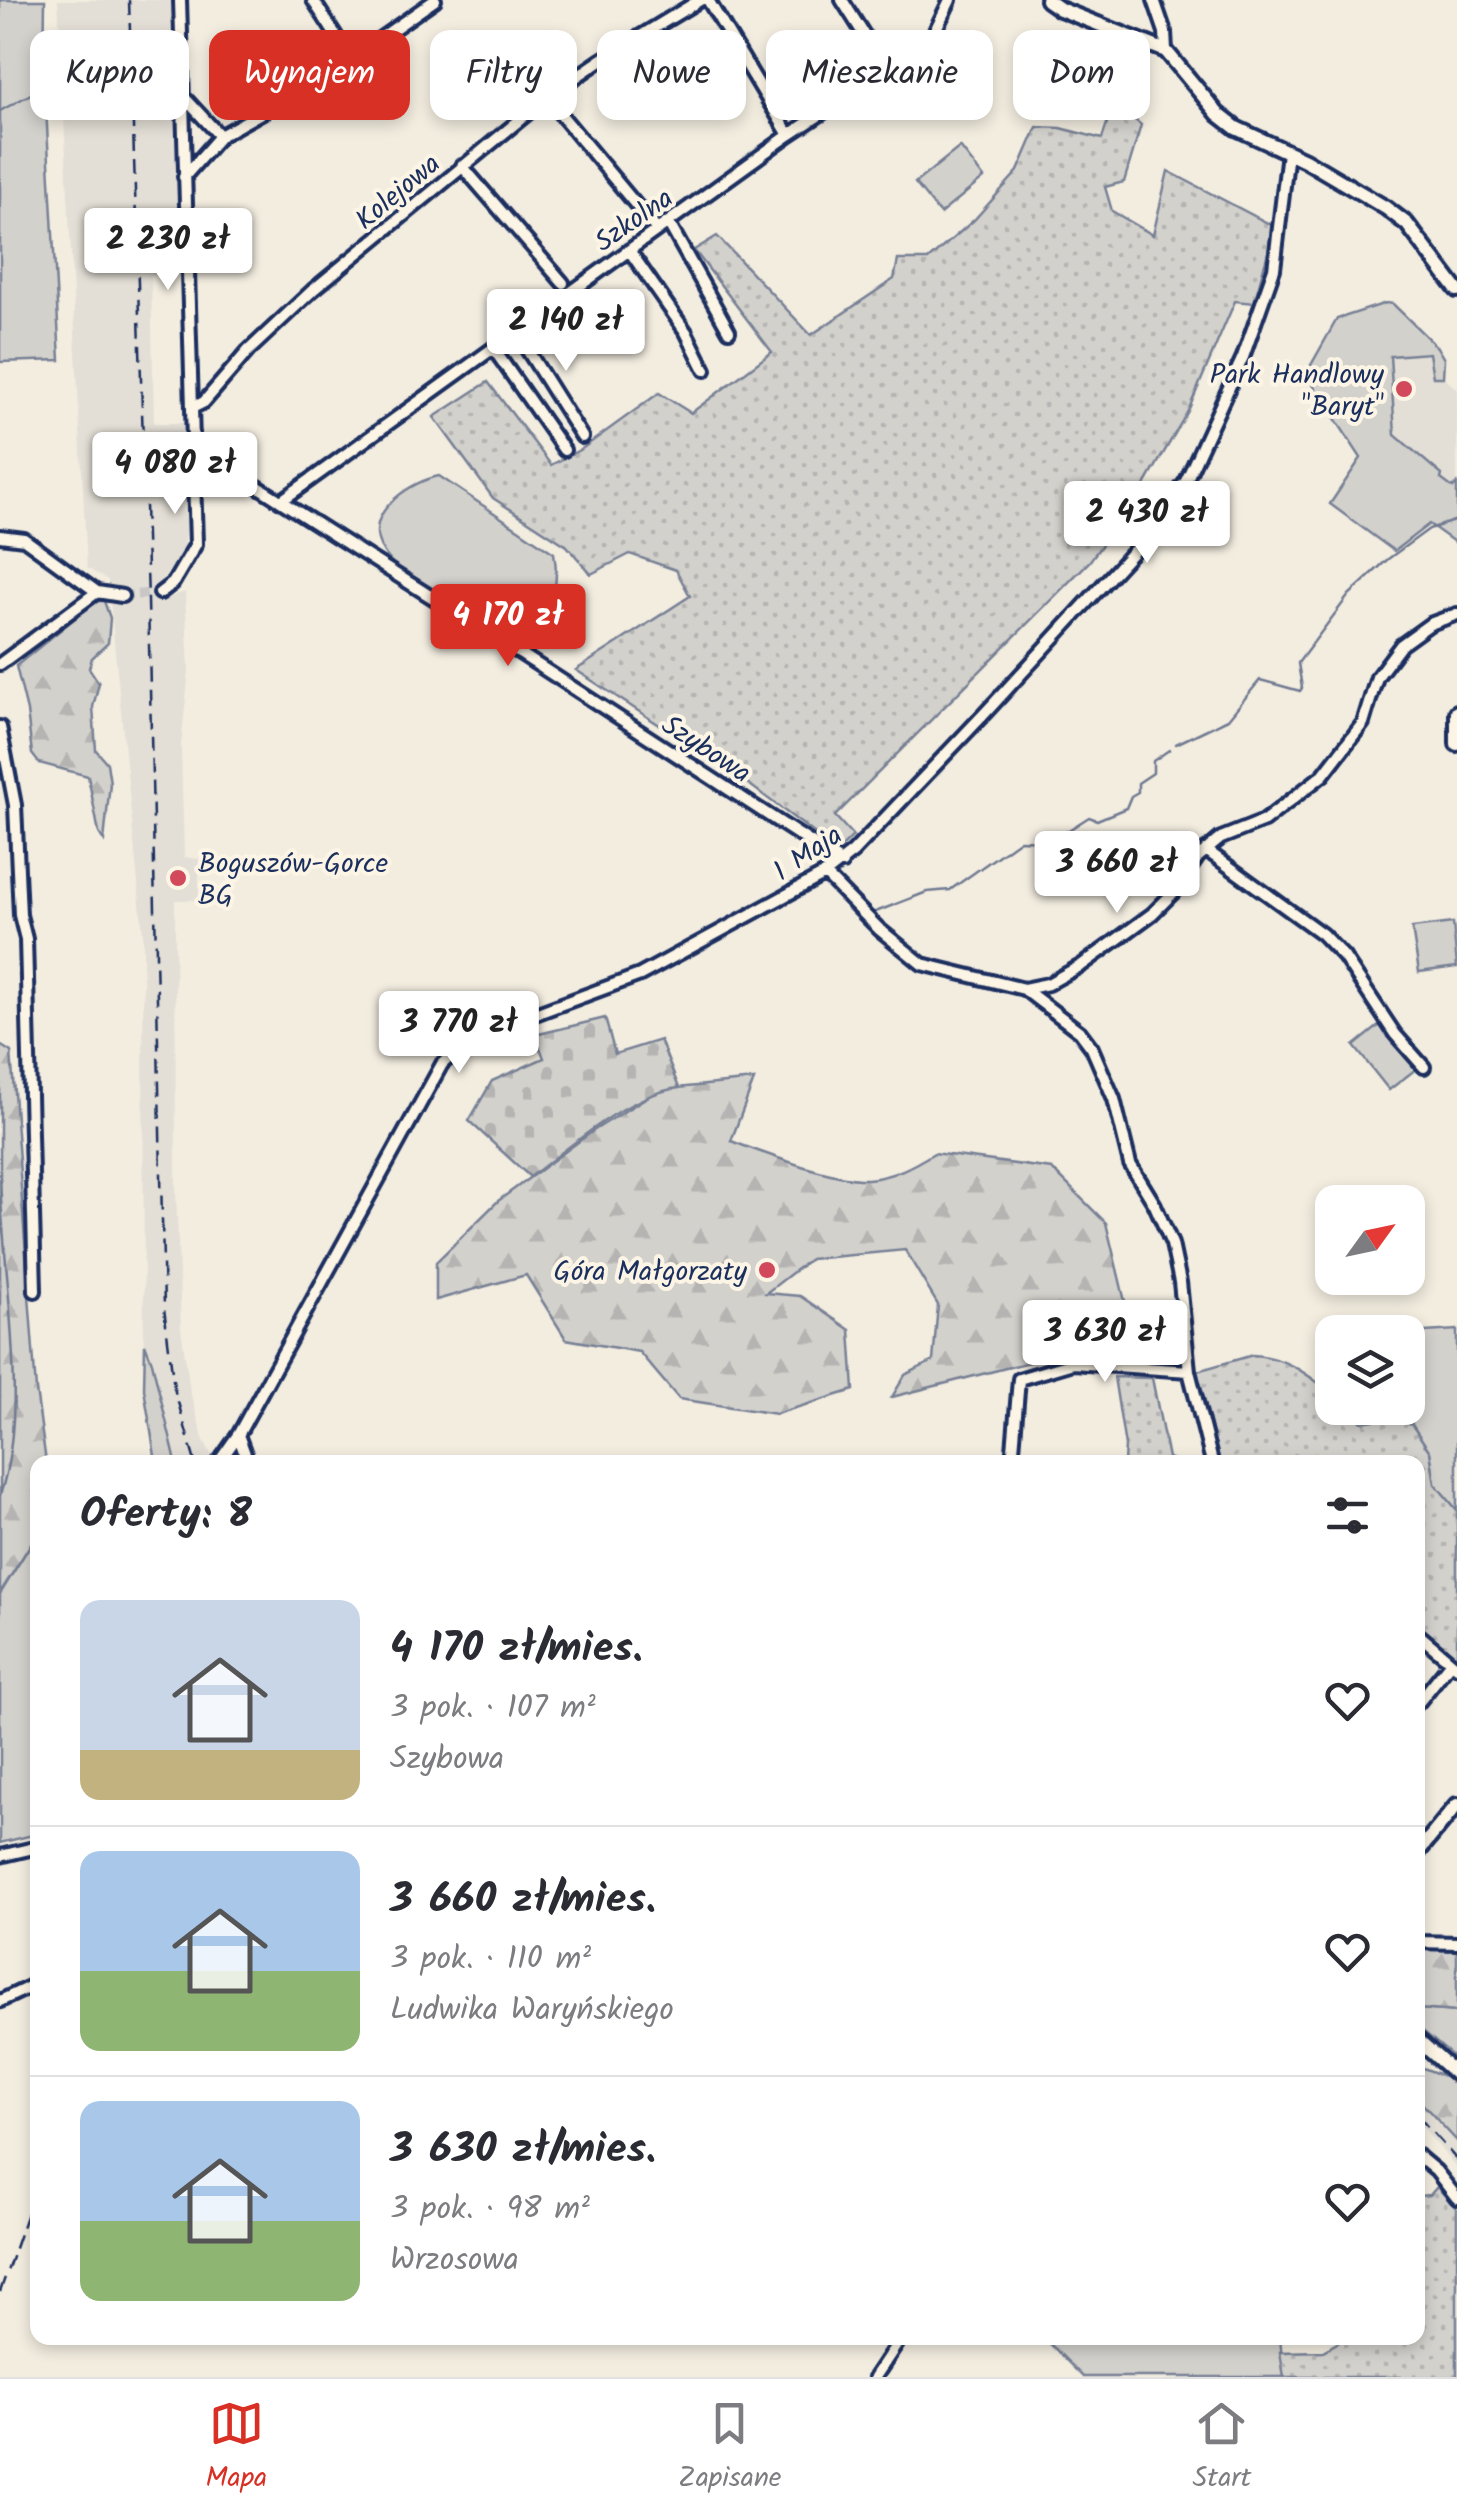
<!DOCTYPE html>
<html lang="pl">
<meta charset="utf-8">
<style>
body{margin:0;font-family:Kalam,sans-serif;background:#f2f2f3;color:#2b2b33;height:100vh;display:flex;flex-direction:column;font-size:38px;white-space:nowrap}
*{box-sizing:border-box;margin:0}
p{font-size:32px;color:#7c7c81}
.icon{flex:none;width:55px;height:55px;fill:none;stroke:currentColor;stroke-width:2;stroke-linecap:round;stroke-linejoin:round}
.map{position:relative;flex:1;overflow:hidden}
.side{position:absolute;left:30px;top:1455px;width:1395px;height:890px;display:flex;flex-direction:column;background:#fff;border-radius:20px;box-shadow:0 5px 15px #0003}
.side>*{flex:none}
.hud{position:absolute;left:30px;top:30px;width:1398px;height:90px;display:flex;gap:20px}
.needle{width:65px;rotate:57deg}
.tools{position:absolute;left:1315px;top:1185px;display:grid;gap:20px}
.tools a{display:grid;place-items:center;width:110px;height:110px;border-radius:20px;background:#fff;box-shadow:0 5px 15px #0003;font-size:50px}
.price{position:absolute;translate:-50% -85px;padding:0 22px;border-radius:10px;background:#fff;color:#222;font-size:32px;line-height:65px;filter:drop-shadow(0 2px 5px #0008)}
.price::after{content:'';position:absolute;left:50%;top:60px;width:30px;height:22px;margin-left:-15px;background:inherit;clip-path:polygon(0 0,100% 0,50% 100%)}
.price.active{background:#d93025;color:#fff}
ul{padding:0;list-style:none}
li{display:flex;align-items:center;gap:30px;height:250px;padding:0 50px}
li+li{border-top:2px solid #e1e1e2}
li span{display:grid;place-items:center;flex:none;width:280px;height:200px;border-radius:20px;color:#555}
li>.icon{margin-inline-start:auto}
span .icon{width:120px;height:120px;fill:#fffc;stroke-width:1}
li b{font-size:42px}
h2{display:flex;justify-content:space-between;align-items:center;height:120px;padding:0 50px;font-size:42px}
.pill{padding:0 35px;border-radius:20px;background:#fff;box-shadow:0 5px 15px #0003;font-size:35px;line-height:90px}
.pill.active{background:#d93025;color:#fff}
.menu{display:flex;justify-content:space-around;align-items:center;height:140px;border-top:2px solid #e1e1e2;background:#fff;font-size:28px;color:#7c7c81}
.menu a{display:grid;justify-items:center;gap:5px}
.menu .active{color:#d93025}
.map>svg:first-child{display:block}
.built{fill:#e3dfd6}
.grass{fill:#d3d1cc;stroke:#778095;stroke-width:2.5}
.forest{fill:url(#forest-firs);stroke:#778095;stroke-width:2.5}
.cemetery{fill:url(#cemetery-stones);stroke:#778095;stroke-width:2.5}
.garden{fill:url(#garden-dots);stroke:#778095;stroke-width:2.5}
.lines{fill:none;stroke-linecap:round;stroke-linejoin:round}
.stream{stroke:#707a91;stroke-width:2.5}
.minor-tunnel{stroke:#c8c7c6;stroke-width:10;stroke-dasharray:10 5;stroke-linecap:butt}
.minor-casing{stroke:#1b2f5e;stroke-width:18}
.major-casing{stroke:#1b2f5e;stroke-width:20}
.minor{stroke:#fcf5e5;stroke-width:10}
.major{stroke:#fcf5e5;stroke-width:12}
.rail{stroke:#1b2f5e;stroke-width:2.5;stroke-dasharray:15 8;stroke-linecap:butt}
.poi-dot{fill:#d1495b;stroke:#fcf5e5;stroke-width:4}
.labels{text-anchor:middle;stroke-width:8;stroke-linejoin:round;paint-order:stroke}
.street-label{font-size:28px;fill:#1b2f5e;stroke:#fcf5e5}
.poi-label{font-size:28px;fill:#1b2f5e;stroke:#fcf5e5;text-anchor:end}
</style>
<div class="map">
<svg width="1457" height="2377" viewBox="0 0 1457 2377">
<defs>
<pattern id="forest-firs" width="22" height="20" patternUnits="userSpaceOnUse" patternTransform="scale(2.5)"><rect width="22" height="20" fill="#d3d1cc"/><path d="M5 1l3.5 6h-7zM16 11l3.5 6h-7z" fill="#b5b4b2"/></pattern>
<pattern id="cemetery-stones" width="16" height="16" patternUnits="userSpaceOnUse" patternTransform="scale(2.5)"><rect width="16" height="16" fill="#d3d1cc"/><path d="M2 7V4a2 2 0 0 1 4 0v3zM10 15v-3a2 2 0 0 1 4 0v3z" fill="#b5b4b2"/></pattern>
<pattern id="garden-dots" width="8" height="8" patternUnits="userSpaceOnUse" patternTransform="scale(2.5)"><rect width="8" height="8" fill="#d3d1cc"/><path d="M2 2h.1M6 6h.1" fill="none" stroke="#b5b4b2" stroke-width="1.8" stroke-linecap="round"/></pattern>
</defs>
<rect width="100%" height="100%" fill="#f3ede0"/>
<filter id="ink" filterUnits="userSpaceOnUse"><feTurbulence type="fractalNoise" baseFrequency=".01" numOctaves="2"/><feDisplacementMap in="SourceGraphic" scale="20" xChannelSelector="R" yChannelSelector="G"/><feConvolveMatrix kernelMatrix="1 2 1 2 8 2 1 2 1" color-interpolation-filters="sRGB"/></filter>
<g filter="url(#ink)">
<path class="built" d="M58,0H171L179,274L151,275L154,423H183L186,520L184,553L159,583L161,600L185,592L189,670L181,746L184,857L199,859V900H175L176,1186L181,1328L190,1391L203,1438L215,1462H156L144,1389L143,934L108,580L87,568Z
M1437,347L1444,359L1443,377L1457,389V489L1454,492L1391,438L1384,351Z
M1418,2099L1457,2141V2168L1418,2122Z"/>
<path class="grass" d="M0,0H45L44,72L60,360L0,362Z
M960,147L984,178L940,214L915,183Z
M1386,303L1393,304L1437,347L1444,359L1443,377H1433L1429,353L1390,356L1395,435L1442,475L1441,479L1453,488L1457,484V544L1429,524L1394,551L1330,504L1361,458L1306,374L1337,319Z
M439,476L554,553C561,593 551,604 522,631H501L396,567C389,559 381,551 378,540C370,508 413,481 439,476Z
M1453,923L1457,967L1419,972L1412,928Z
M1380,1025L1416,1069L1389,1090L1354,1046Z
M1457,1330V1510L1435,1484L1430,1452L1412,1425L1408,1333Z
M145,1344L152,1362L176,1462H156L144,1389Z
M37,1534V1834L0,1843V1594Z
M1418,2009L1457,2012V2060L1418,2027Z
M1044,2338H1280L1284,2377H1083Z"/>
<path class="forest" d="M96,601H104L110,618L108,643L92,658L89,668L99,683L93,707L96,750L107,763L110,783L104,841L99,833L88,776L39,763L32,754L27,711L16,666Z
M0,1045L11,1052L36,1390L46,1462H38L37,1534L0,1593Z
M754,1080L731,1141C763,1153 836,1181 868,1179C893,1177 913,1166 934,1153L1052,1169L1106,1223L1127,1310L1065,1353L892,1397L905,1375L933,1361L938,1305L905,1250L810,1259L766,1293L800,1296L850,1330L854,1390L776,1414L679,1399L639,1352L566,1339L526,1275L436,1300V1262L498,1201L593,1131L658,1090Z
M1457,1949V2012L1418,2009V1950Z
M1418,2066L1447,2077L1457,2086V2141L1418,2099Z"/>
<path class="cemetery" d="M605,1018L615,1054L660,1040L679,1088C630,1093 570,1147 530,1177L469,1121L492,1081L544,1058L535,1035Z"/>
<path class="garden" d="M1114,102L1141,125L1124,182L1105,187L1112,211L1153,235L1168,171L1275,227L1254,303L1235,301L1188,411L1141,492L1089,562L835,816L853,836L838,851L746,782L576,670L690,596L676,570L630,554L591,574L567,546L493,498L434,417L488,382L551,465L583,448L659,393L691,413L772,352L694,250L717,236L811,335L894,279L898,260H928L974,220L1018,171L1037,127L1061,128L1102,139Z
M1253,1355C1286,1357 1307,1374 1332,1393V1408H1348L1362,1422L1387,1418L1412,1425L1430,1452L1435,1484L1457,1510V1661L1418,1629V1462H1220L1197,1371Z
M1114,1377L1152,1378L1168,1458L1178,1462H1124L1125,1446Z
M1437,2187L1457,2209V2377H1284L1280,2352L1323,2351L1346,2338H1418V2196L1430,2195Z"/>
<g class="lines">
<path class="stream" d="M0,111L60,78
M1176,744L1228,719L1260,680L1300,691L1302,688L1298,663L1349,595L1388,559L1429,529L1457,520
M1064,833L1089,817L1097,820L1126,808L1131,796L1138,792V783L1153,773V761L1169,750
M873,913L927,892L950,890L1020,840L1048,841L1056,837
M0,1175C2,1269 30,1408 0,1495"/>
<path class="minor-tunnel" d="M122,596L160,593"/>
<g class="minor-casing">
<path id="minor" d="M313,0L351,59
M708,0L789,135
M842,0L887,71
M1154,0L1165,32L1166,51
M921,48L979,103
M183,96L220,136
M547,98L657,230
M462,166L563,283
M184,177L220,136L325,77L435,0
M668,222L729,331
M629,250L686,332L705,370
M516,332L582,437
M493,348L564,450
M192,408L204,402L248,351L313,290L550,95L601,60L700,0
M194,446L521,654L842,863
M281,501L789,135L921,48L935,31L950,0
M0,536L24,539L97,592L122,596
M160,593L173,583L196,544L180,0
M0,664L97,592
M0,727L15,805L20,915L26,939L35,1291
M1206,850L1322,934L1344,957L1395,1034L1424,1067
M825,874L879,929L922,964L1024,989L1048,984L1082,965L1152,914L1173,893L1198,857L1221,838L1264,821L1323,775L1363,723L1377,677L1401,645L1430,624L1457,614
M1024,989L1080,1032L1092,1048L1114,1099L1130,1164L1155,1205L1172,1244L1180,1282L1189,1371L1212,1462
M238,1435L248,1462
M219,1462L238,1435L442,1064L462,1046L500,1027L640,975L825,874L853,852L986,712L1142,542L1186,481L1243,357L1274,269L1288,152
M1012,1462L1019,1379L1073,1363L1189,1371
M1418,1634L1457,1667
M1418,1703L1451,1662
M0,1856L38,1847
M1418,1942L1457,1943
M0,2001L38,1983
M1418,2156L1436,2171L1457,2198
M875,2377L901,2338"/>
</g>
<g class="major-casing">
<path id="major" d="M1047,0L1060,9L1166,51L1218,114L1236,128L1305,160L1386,208L1407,224L1457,290
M1457,712V744
M1418,1852L1457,1805
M1418,2040L1457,2075"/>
</g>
<use href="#minor" class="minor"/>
<use href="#major" class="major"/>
<path class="rail" d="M129,0L148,600L164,1308L174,1388L195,1462
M1418,2116L1457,2160
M0,2292L38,2181"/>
</g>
</g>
<g class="poi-dot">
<circle cx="1404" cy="389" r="10"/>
<circle cx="178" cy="878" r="10"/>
<circle cx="767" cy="1270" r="10"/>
</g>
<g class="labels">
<g class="street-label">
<text transform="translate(397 191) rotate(-40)" y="10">Kolejowa</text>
<text transform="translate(633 219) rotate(-35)" y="10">Szkolna</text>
<text transform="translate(707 748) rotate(33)" y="10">Szybowa</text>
<text transform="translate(807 852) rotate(-34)" y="10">1 Maja</text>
</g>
<g class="poi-label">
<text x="1384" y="383">Park Handlowy<tspan x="1384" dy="32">"Baryt"</tspan></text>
<text x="198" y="872" text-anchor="start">Boguszów-Gorce<tspan x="198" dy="32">BG</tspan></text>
<text x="747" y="1280">Góra Małgorzaty</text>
</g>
</g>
</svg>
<div class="tools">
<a><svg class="needle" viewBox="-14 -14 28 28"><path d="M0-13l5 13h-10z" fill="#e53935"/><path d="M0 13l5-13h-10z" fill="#7c7c81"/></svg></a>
<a><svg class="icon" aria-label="layers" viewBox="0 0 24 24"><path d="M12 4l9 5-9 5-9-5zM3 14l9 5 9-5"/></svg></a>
</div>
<b class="price" style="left:168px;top:293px">2 230 zł</b>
<b class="price" style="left:566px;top:374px">2 140 zł</b>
<b class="price" style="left:175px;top:517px">4 080 zł</b>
<b class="price" style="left:1147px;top:566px">2 430 zł</b>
<b class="price active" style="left:508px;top:669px">4 170 zł</b>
<b class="price" style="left:1117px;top:916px">3 660 zł</b>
<b class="price" style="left:459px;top:1076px">3 770 zł</b>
<b class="price" style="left:1105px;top:1385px">3 630 zł</b>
<div class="hud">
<a class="pill">Kupno</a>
<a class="pill active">Wynajem</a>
<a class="pill">Filtry</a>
<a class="pill">Nowe</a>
<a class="pill">Mieszkanie</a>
<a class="pill">Dom</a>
</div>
<section class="side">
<h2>Oferty: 8<svg class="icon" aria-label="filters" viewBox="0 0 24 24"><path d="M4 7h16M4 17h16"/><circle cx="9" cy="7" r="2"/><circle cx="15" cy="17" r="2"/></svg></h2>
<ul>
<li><span style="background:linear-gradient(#c9d6e8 75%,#c2b280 0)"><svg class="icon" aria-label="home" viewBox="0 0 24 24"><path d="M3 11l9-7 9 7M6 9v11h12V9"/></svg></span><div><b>4 170 zł/mies.</b><p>3 pok. · 107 m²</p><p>Szybowa</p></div><svg class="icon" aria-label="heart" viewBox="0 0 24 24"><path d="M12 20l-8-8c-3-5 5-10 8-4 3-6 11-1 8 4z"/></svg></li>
<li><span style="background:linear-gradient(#a9c7e8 60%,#8fb573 0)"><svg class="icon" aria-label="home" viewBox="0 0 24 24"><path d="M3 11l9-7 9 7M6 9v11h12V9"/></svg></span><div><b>3 660 zł/mies.</b><p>3 pok. · 110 m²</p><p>Ludwika Waryńskiego</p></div><svg class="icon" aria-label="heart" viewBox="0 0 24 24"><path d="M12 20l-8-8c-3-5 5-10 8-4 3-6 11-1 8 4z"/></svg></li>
<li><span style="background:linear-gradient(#a9c7e8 60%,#8fb573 0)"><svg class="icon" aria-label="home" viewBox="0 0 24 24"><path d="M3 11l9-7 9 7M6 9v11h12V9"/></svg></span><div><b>3 630 zł/mies.</b><p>3 pok. · 98 m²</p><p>Wrzosowa</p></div><svg class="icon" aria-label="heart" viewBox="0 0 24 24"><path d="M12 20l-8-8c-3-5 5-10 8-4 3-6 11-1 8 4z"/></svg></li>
</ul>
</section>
</div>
<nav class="menu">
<a class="active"><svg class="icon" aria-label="map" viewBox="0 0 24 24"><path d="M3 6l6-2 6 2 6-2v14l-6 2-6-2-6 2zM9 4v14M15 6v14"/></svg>Mapa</a>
<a><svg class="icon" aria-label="saved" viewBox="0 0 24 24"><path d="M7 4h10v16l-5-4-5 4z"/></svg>Zapisane</a>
<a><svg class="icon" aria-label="home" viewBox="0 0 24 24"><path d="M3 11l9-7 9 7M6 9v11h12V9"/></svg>Start</a>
</nav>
